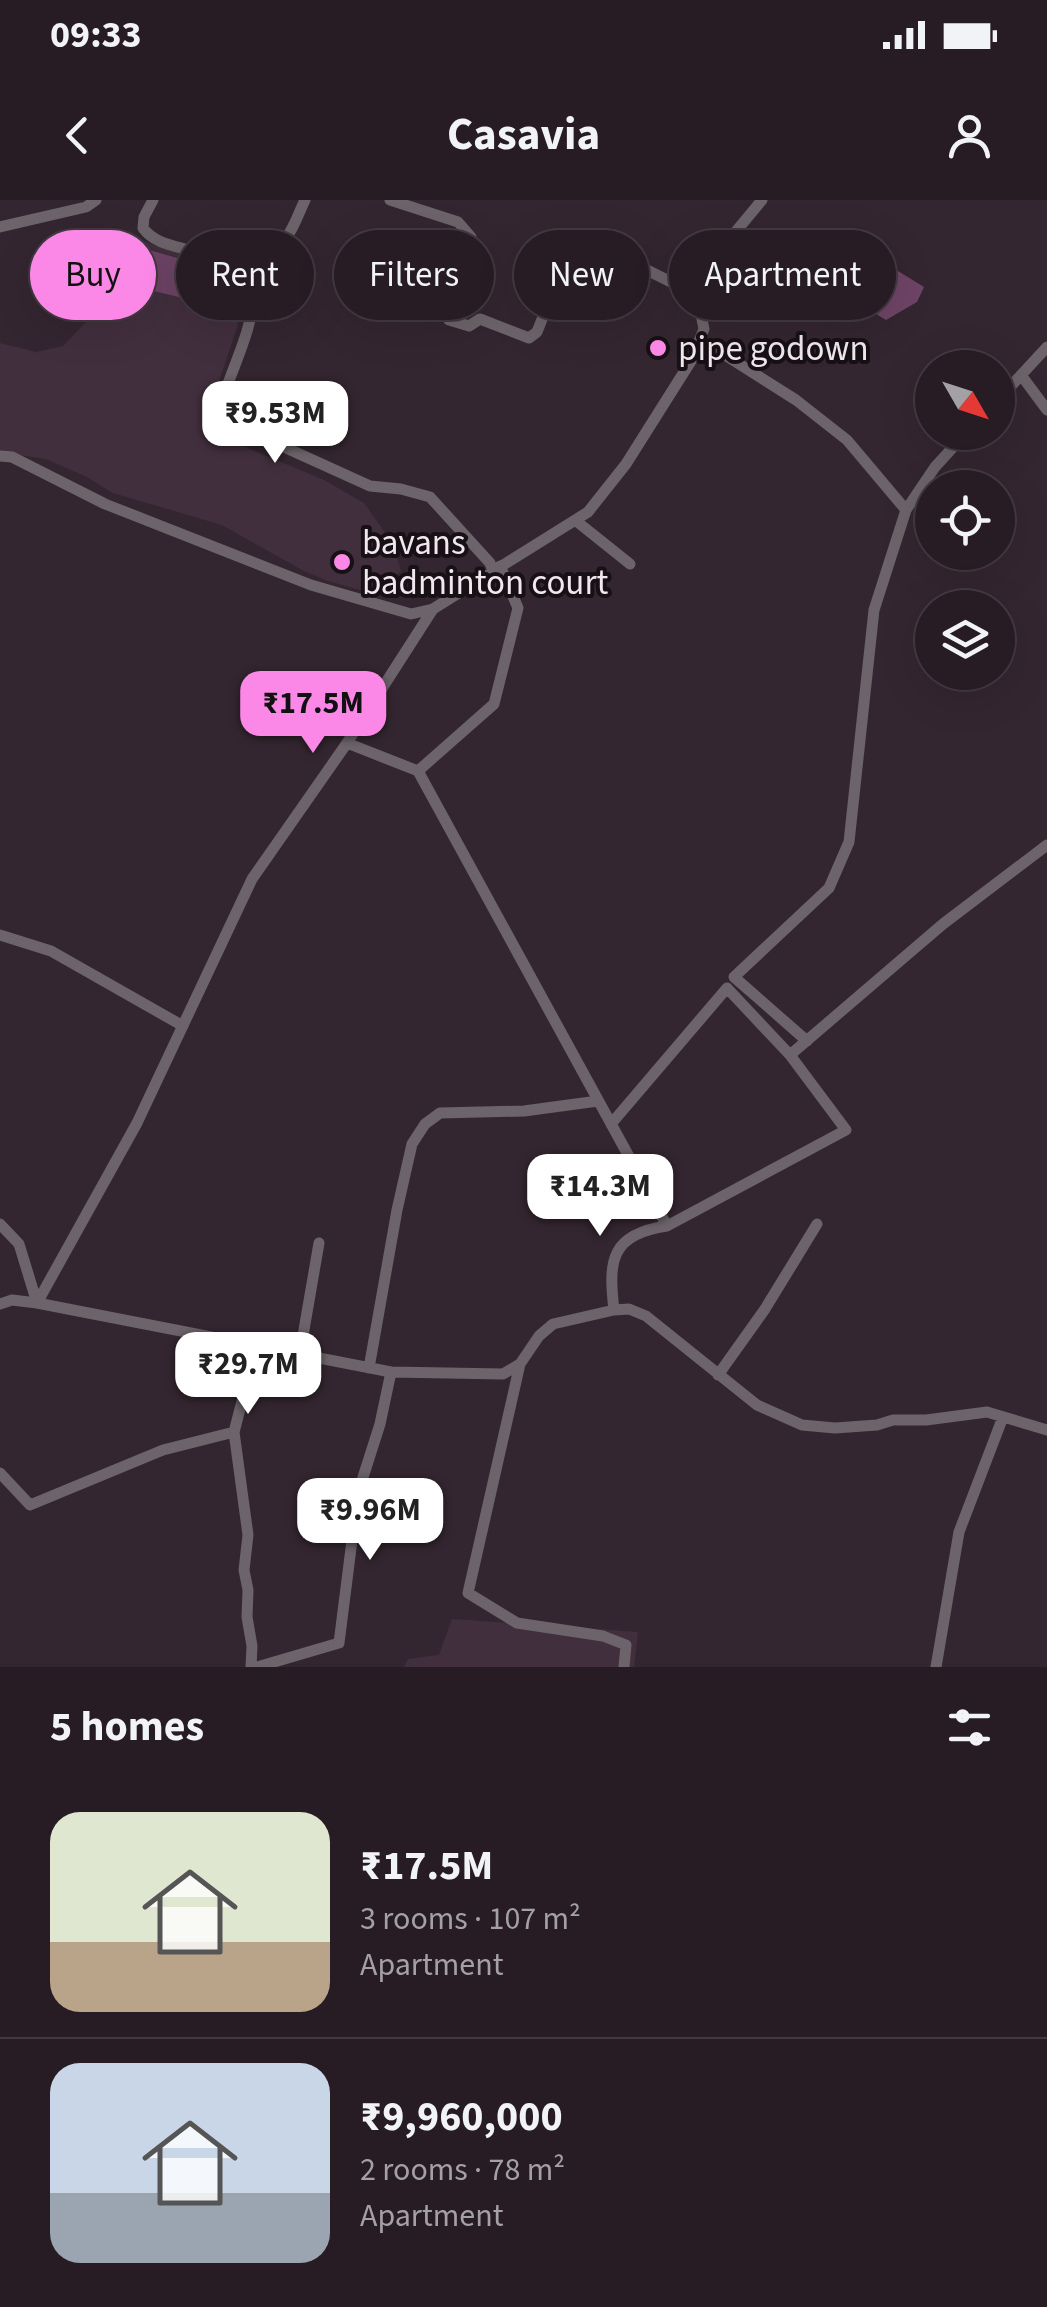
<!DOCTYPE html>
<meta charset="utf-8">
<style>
body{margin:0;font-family:"Source Sans 3",sans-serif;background:#332931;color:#f1f3f6;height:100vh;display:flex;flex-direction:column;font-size:38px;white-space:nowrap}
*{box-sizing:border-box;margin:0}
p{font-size:32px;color:#a4a1a6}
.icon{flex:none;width:55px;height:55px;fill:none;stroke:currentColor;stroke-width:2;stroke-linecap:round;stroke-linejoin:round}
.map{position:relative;height:1467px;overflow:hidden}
.side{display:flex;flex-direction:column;background:#271c24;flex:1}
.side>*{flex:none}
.top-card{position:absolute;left:30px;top:30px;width:988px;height:90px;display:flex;gap:20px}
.needle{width:65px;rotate:129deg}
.fabs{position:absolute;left:915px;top:150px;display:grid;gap:20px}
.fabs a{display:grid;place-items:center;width:100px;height:100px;border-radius:50%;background:#271c24;box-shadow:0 10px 40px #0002,0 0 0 2px #433a41;font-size:50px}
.price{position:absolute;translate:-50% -85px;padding:0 22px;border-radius:20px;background:#fff;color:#222;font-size:32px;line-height:65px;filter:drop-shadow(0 2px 5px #0008)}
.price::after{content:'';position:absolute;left:50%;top:60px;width:30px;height:22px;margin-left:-15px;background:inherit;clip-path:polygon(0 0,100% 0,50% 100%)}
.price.on{background:#fb87e6;color:#111}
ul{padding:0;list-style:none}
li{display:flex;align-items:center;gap:30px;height:250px;padding:0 50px}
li+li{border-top:2px solid #433a41}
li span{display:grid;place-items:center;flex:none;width:280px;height:200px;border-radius:30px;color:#555}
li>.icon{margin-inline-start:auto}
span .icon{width:120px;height:120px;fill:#fffc;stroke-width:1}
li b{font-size:42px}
h2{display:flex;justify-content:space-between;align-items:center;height:120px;padding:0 50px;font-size:42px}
.tag{padding:0 35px;border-radius:45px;background:#271c24;box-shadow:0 10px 40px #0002,0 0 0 2px #433a41;font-size:35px;line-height:90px}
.tag.on{background:#fb87e6;color:#111}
.status{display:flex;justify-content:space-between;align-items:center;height:70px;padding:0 50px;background:#271c24;direction:ltr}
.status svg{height:28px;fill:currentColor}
header{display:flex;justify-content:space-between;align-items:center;height:130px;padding:0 50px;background:#271c24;font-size:45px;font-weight:700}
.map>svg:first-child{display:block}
.built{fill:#422f3e}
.green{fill:#6e4466}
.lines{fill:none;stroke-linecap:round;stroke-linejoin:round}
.street{stroke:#6c646a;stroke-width:11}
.poi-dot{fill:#fb87e6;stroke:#171116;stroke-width:4}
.labels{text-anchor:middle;stroke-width:8;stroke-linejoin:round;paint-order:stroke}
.poi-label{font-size:35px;fill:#f1e7ee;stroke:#171116;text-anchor:start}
</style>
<div class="status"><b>09:33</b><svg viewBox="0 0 49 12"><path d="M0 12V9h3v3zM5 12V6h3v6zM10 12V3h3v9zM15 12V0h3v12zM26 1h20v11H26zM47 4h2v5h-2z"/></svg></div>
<header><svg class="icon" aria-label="back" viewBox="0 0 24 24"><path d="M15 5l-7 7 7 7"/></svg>Casavia<svg class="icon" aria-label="person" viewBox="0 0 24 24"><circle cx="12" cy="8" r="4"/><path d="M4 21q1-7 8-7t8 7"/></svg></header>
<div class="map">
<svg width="1047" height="1467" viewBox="0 0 1047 1467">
<rect width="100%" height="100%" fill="#342630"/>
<path class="built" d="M134,38L195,58L241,85L243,93L237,128L209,211L212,226L250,249L324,280L364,303L393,344L401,371L381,390L368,392L328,381L302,370L222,325L113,293L85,276L46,259L0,252V143L36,152L63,146L89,119Z
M452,1419L638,1432L634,1467H404L408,1459L439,1455Z"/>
<path class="green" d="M139,47L201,65L191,100L129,85Z
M898,71L924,87L917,102L886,120L863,106L884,72Z"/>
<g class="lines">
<path class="street" d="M153,0L144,17L143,28C155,45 179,46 198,53C206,55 210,60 217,64C234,73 245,70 251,91C259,124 223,183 218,217L370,286L401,289L430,297L490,363L493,371
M390,0L458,22L471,37L449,108V120L469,126L480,119L529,138L537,132L550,99L585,113L619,56L697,95
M0,27L86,7L96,0
M253,97C261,72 272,58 286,38C294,28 299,12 305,0
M700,139L796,200L847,240L906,310
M1021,175L1047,210
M998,200L1047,147
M0,256L12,257L105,304L311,385L411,414L433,409L588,312L626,264L691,161L704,129L697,95L728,41L762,0
M575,320L630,364
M500,366L518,408L494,504L418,571L667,1026L846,930L790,855L943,724L1047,645
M347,543L433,409
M0,735L51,751L183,826
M807,841L734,777L829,688L849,642L874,410L906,310L935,267L967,232
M611,924L727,788L790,855
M0,1024L19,1044L37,1103
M37,1103L137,923L252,679L347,543L418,571
M0,1104L12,1100L37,1103L391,1172L503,1174L520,1164L539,1136L553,1124L614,1110L629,1109L646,1116L757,1205L802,1225L835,1228L877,1225L893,1220H926L987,1212L1047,1230
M614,1110C608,1060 611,1034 667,1026
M300,1153L319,1043
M520,1164L468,1393L517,1423L603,1436L626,1445L624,1467
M369,1168L397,1010L412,944L425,924L440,913L524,911L598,901
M718,1175L765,1109L817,1024
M234,1232L246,1186L281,1149
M0,1273L30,1305L163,1250L234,1232L248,1335L244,1370L248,1390L247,1417L252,1446L251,1467
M257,1467L339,1443L358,1293L380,1224L391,1172
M936,1467L959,1332L1003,1217"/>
</g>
<g class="poi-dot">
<circle cx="658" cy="148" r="10"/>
<circle cx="342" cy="362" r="10"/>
</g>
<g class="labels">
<g class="poi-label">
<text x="678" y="160">pipe godown</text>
<text x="362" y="354">bavans<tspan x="362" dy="40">badminton court</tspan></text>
</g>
</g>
</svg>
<div class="fabs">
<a><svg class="needle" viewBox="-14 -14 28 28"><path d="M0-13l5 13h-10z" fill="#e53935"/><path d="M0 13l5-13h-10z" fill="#a4a1a6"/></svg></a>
<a><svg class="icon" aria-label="locate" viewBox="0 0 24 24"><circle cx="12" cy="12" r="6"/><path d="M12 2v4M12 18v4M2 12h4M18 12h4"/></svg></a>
<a><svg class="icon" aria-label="layers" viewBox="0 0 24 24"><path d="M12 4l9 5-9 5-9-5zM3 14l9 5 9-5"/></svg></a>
</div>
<b class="price" style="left:275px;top:266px">₹9.53M</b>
<b class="price on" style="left:313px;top:556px">₹17.5M</b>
<b class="price" style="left:600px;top:1039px">₹14.3M</b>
<b class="price" style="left:248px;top:1217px">₹29.7M</b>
<b class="price" style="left:370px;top:1363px">₹9.96M</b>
<div class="top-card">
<a class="tag on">Buy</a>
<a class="tag">Rent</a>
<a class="tag">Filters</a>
<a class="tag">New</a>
<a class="tag">Apartment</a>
</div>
</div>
<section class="side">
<h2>5 homes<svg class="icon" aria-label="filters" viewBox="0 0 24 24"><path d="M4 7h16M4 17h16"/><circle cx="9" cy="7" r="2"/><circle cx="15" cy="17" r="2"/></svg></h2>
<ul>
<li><span style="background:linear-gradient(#dfe7d0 65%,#b9a48a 0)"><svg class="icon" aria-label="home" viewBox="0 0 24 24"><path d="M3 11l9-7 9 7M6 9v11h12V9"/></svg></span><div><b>₹17.5M</b><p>3 rooms · 107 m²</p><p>Apartment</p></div></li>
<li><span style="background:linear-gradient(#c9d6e8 65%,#9aa5b1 0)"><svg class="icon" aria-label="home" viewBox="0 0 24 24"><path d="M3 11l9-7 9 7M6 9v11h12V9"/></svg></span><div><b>₹9,960,000</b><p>2 rooms · 78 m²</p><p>Apartment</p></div></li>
</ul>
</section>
